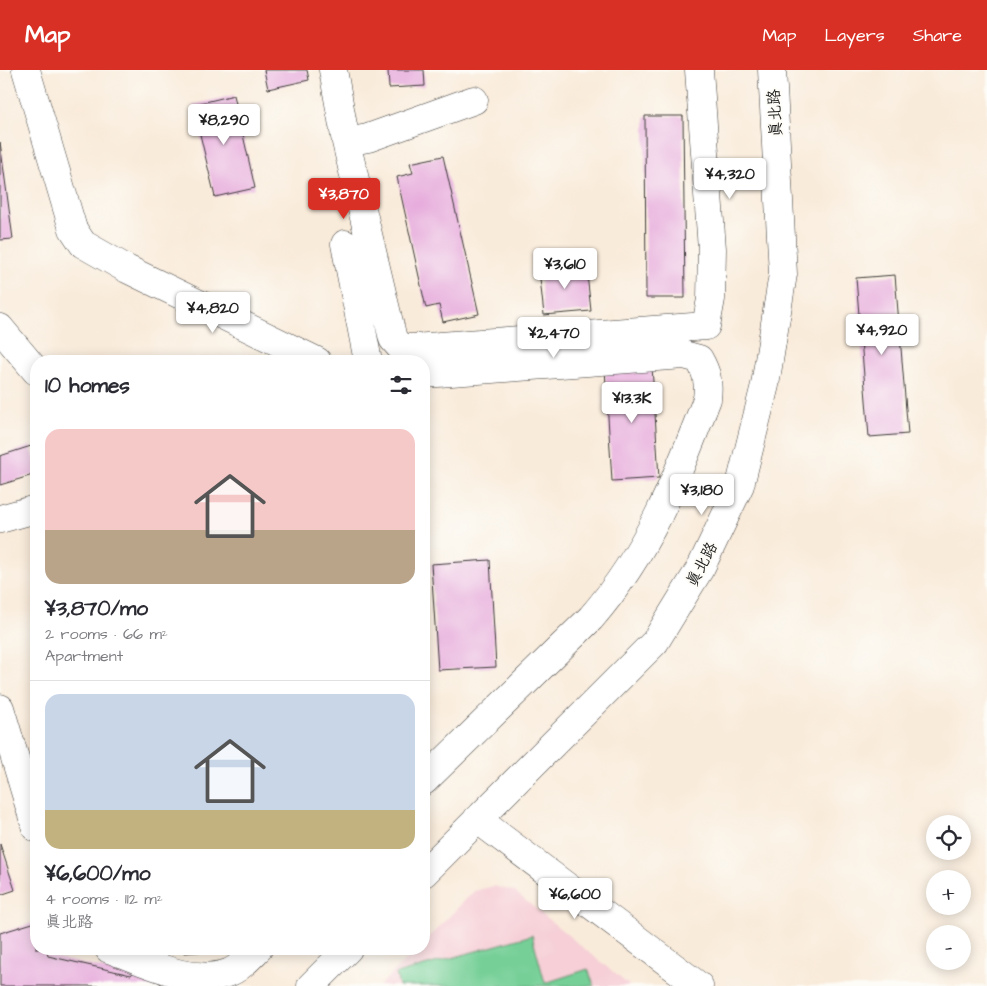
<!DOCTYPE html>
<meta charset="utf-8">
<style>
body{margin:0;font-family:"Architects Daughter","LXGW WenKai TC",sans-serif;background:#f2f2f3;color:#2b2b33;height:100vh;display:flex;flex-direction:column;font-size:19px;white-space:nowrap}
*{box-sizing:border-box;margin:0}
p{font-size:16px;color:#7c7c81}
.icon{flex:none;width:28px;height:28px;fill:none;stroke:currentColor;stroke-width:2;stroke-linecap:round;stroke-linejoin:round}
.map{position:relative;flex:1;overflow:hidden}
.side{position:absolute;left:30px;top:285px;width:400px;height:600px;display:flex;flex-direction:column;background:#fff;border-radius:20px;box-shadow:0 2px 12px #0003}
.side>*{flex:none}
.tools{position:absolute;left:926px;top:745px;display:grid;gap:10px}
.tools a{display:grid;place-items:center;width:45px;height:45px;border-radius:50%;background:#fff;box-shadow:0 2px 12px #0003;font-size:25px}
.price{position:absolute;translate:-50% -42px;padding:0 11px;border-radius:5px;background:#fff;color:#222;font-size:16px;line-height:32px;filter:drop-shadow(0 1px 2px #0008)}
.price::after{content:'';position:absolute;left:50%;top:30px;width:15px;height:11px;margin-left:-8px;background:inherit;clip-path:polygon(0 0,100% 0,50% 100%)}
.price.on{background:#d93025;color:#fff}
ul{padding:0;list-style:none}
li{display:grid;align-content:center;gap:10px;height:265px;padding:0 15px}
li+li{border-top:1px solid #e1e1e2}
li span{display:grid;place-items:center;height:155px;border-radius:15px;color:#555}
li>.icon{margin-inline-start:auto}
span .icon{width:90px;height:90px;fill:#fffc;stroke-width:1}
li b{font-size:21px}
h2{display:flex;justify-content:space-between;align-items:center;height:60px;padding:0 15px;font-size:21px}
header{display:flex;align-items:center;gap:30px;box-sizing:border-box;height:70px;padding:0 25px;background:#d93025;color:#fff}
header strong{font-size:24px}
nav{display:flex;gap:28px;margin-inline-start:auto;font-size:18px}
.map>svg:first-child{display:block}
.built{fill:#f6cfd7}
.green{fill:#74cf96;stroke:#487659}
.building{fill:#e7aedd}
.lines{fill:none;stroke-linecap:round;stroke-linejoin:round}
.minor-casing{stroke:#3d3b38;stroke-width:29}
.minor{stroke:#fff;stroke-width:28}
.labels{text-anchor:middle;stroke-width:4;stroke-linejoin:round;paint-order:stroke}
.street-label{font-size:16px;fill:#1c1c1c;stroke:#fdfcf7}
</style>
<header>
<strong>Map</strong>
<nav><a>Map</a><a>Layers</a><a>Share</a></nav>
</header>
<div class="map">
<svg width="987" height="916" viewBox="0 0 987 916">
<rect width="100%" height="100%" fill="#fdfcf7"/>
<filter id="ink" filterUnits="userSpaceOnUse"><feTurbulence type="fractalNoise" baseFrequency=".02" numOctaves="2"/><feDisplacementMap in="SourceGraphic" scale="10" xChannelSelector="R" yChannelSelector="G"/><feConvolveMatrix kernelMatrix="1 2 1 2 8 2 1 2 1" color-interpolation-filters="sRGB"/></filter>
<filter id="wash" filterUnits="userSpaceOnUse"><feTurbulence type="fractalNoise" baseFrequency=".0096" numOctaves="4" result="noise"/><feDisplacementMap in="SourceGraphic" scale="20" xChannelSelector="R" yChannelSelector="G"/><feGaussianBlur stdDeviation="1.12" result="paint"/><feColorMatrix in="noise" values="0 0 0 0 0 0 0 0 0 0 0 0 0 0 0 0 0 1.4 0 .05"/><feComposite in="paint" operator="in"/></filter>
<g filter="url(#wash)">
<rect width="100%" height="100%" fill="#f9ebda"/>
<path class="built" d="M494,816L514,821L630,916H379L417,879H424V872L474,821Z"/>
<path class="green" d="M532,865L545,913L588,899L594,916H399L396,904Z"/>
<g id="blocks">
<path class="building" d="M264,0H307L309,10L268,19Z
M388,0H424L425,16L389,18Z
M234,25L255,118L215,127L193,35Z
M645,46H683L685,228H646Z
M0,72L13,169L0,170Z
M443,86L479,244L443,252L439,235L426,238L397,107L413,103L410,93Z
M586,195L591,241L544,245L539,199Z
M895,205L908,364L869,367L856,208Z
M652,296L659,408L612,411L605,299Z
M31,376L36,394V404L0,415V386Z
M490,490L496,597L438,600L431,494Z
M0,774L15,820L0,825Z
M36,852V879H46L48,886L131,905L139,896L161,914L164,908L173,916H0V863Z
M183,879H221V880L184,883Z"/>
</g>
</g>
<g filter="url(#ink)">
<use href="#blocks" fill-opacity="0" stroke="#3d3b38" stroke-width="1"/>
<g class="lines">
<g class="minor-casing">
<path id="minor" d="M26,0L73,159L83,174L127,199L317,291
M333,0L346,72L393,269L401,278H414L706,256L711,229L712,179L699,0
M346,72L368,68L474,30
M345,174L368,291
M0,258L36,301
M424,304L684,285L699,289C707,303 709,312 707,329C676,410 649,481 591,548L424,711
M0,449L36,439
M0,638L36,758
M477,749L699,916
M424,803L655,572L701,497L740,415L765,315L783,204L772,0
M109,879C145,891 190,916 228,903C239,899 250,887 258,879
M311,916L348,879"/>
</g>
<use href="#minor" class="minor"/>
</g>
</g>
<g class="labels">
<g class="street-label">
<text transform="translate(774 43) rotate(-93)" y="6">真北路</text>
<text transform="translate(701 494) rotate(-62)" y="6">真北路</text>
</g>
</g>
</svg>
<div class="tools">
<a><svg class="icon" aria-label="locate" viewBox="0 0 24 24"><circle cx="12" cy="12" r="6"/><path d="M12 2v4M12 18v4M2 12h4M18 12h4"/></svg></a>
<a>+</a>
<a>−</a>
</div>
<b class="price" style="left:224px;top:76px">¥8,290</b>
<b class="price" style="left:730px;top:130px">¥4,320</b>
<b class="price on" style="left:344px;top:150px">¥3,870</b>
<b class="price" style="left:565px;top:220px">¥3,610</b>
<b class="price" style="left:213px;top:264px">¥4,820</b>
<b class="price" style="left:882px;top:286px">¥4,920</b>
<b class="price" style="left:554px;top:289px">¥2,470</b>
<b class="price" style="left:632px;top:354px">¥13.3K</b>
<b class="price" style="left:702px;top:446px">¥3,180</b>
<b class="price" style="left:575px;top:850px">¥6,600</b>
<section class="side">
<h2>10 homes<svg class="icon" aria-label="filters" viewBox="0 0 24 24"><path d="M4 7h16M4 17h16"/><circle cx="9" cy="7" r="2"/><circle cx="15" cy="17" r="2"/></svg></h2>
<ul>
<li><span style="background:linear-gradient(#f6c9c9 65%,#b9a48a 0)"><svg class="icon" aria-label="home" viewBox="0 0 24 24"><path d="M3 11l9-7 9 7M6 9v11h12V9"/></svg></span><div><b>¥3,870/mo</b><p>2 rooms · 66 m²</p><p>Apartment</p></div></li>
<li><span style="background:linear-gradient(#c9d6e8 75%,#c2b280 0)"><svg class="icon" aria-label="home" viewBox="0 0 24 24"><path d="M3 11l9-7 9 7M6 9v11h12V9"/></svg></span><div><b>¥6,600/mo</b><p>4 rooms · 112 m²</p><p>真北路</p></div></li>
</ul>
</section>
</div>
